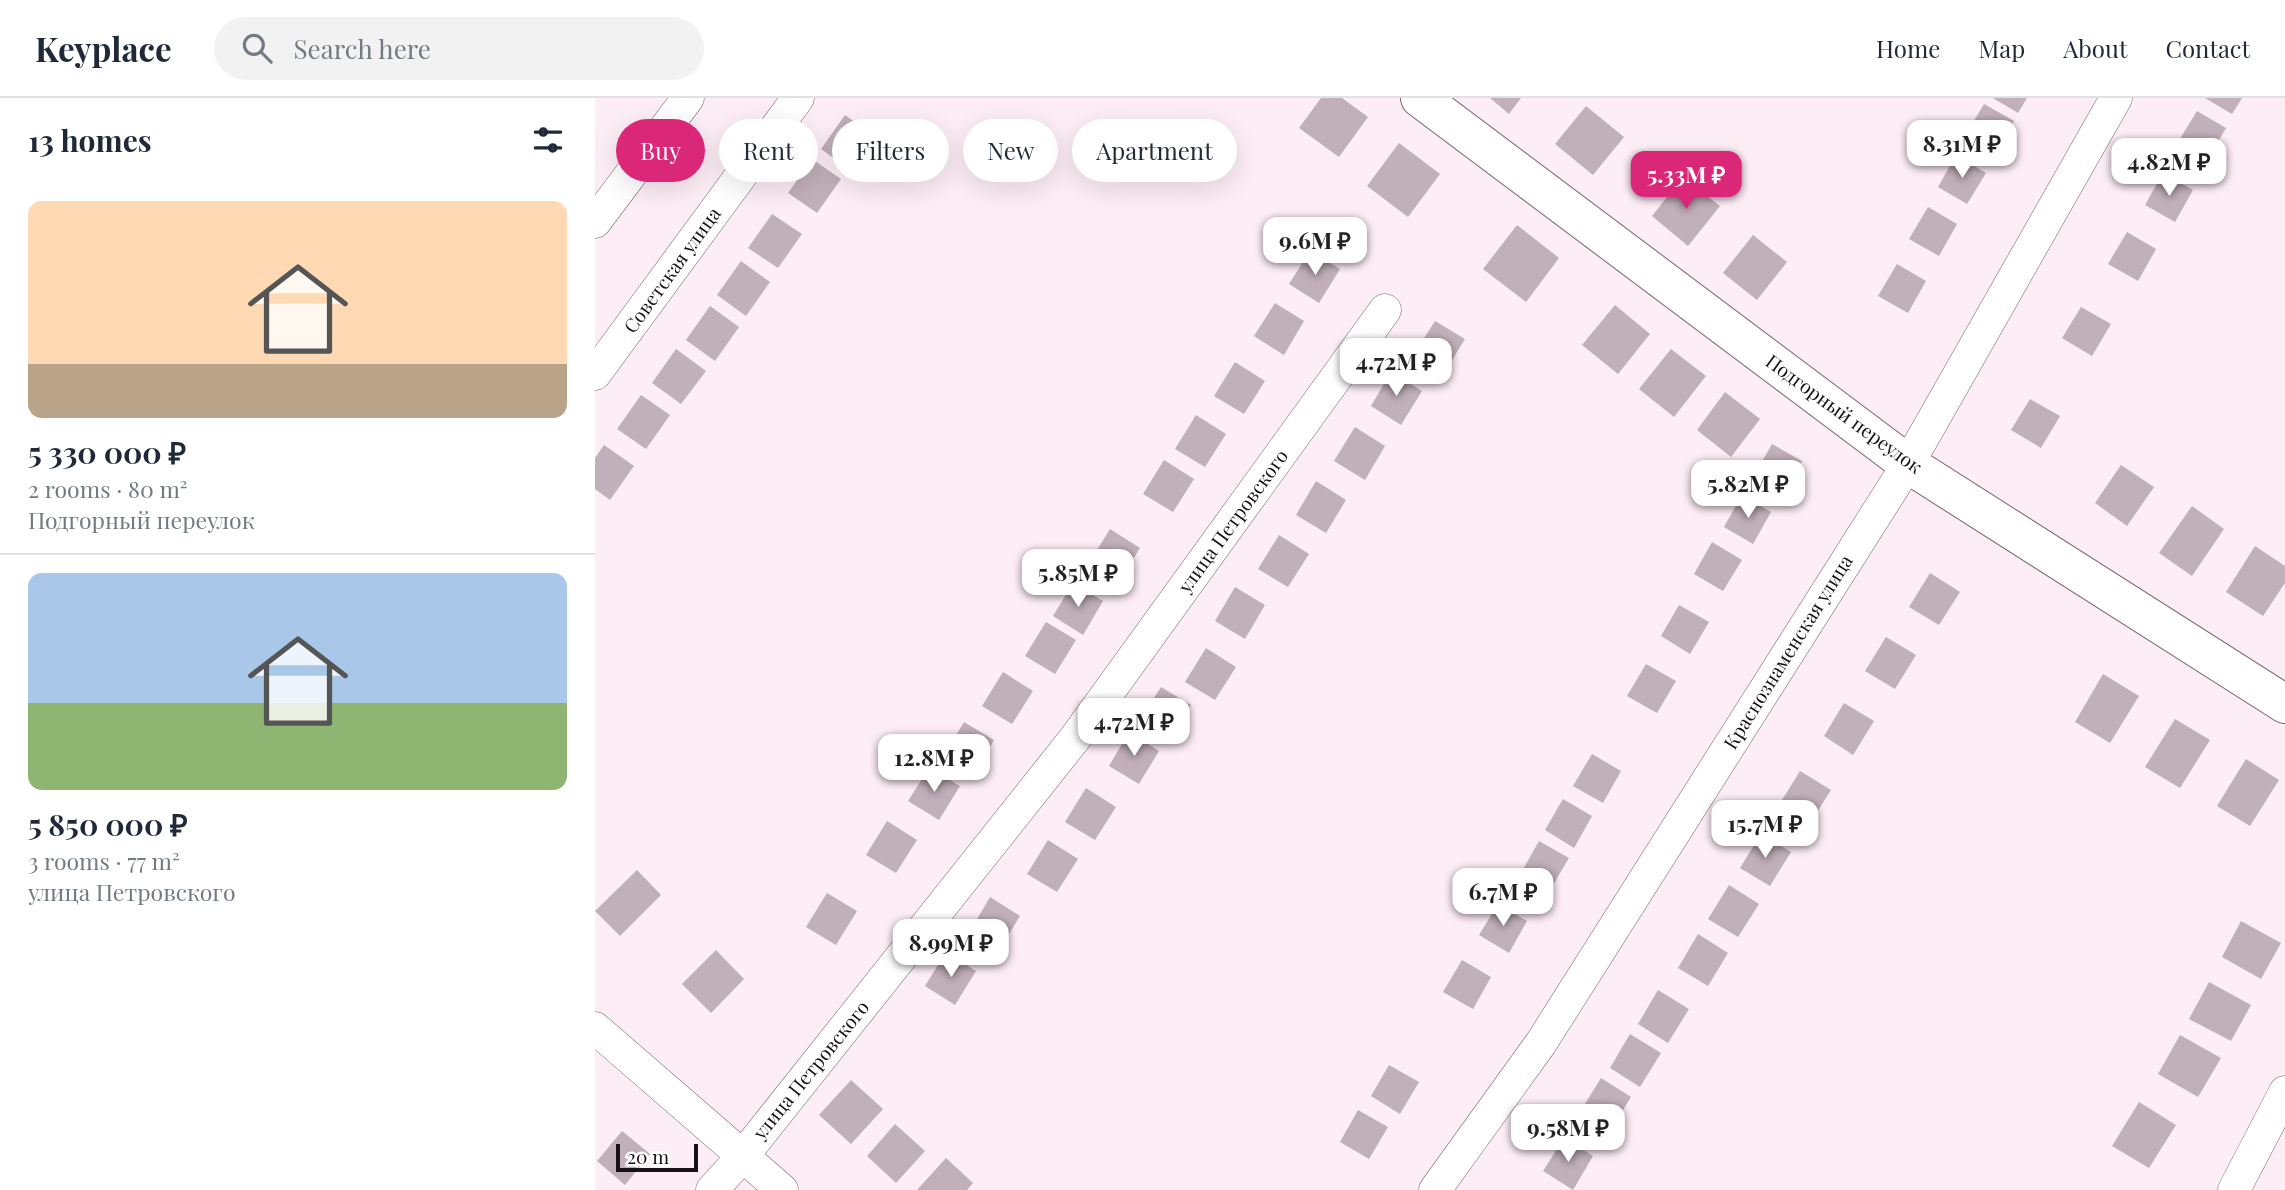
<!DOCTYPE html>
<meta charset="utf-8">
<style>
body{margin:0;font-family:"Playfair Display",serif;background:#f2f2f3;color:#1f2937;height:100vh;display:flex;flex-direction:column;font-size:26px;white-space:nowrap}
*{box-sizing:border-box;margin:0}
p{font-size:23px;color:#747a83}
.icon{flex:none;width:38px;height:38px;fill:none;stroke:currentColor;stroke-width:2;stroke-linecap:round;stroke-linejoin:round}
.map{position:relative;flex:1;overflow:hidden}
.side{display:flex;flex-direction:column;background:#fff;width:595px}
.side>*{flex:none}
.top-card{position:absolute;left:21px;top:21px;width:665px;height:63px;display:flex;gap:14px}
.scale{position:absolute;left:21px;bottom:18px;width:82px;box-sizing:border-box;padding-left:7px;border:4px solid #181115;border-top:0;font-size:19px;line-height:24px;white-space:nowrap;color:#181115;-webkit-text-stroke:5px #fff;paint-order:stroke}
.price{position:absolute;translate:-50% -60px;padding:0 16px;border-radius:14px;background:#fff;color:#222;font-size:23px;line-height:46px;filter:drop-shadow(0 2px 4px #0008)}
.price::after{content:'';position:absolute;left:50%;top:42px;width:21px;height:16px;margin-left:-10px;background:inherit;clip-path:polygon(0 0,100% 0,50% 100%)}
.price.on{background:#db2777;color:#fff}
ul{padding:0;list-style:none}
li{display:grid;align-content:center;gap:14px;height:371px;padding:0 28px}
li+li{border-top:2px solid #e0e1e3}
li span{display:grid;place-items:center;height:217px;border-radius:14px;color:#555}
li>.icon{margin-inline-start:auto}
span .icon{width:126px;height:126px;fill:#fffc;stroke-width:1}
li b{font-size:30px}
h2{display:flex;justify-content:space-between;align-items:center;height:84px;padding:0 28px;font-size:30px}
.chip{padding:0 24px;border-radius:32px;background:#fff;box-shadow:0 7px 28px #0002;font-size:24px;line-height:63px}
.chip.on{background:#db2777;color:#fff}
header{display:flex;align-items:center;gap:42px;box-sizing:border-box;height:98px;padding:0 35px;background:#fff;border-bottom:2px solid #e0e1e3}
header strong{font-size:33px}
nav{display:flex;gap:38px;margin-inline-start:auto;font-size:24px}
.search{width:490px;height:63px;background:#f2f2f3;display:flex;align-items:center;gap:18px;box-sizing:border-box;padding:0 24px;border-radius:38px;color:#747a83;font-size:26px}
main{display:flex;flex:1;min-height:0}
.map>svg:first-child{display:block}
.building{fill:#c1afb9}
.lines{fill:none;stroke-linecap:round;stroke-linejoin:round}
.street-casing{stroke:#76656e;stroke-width:33}
.secondary-casing{stroke:#76656e;stroke-width:40}
.street{stroke:#fff;stroke-width:32}
.secondary{stroke:#fff;stroke-width:38}
.labels{text-anchor:middle;stroke-width:5;stroke-linejoin:round;paint-order:stroke}
.street-label{font-size:19px;fill:#181115;stroke:#fff}
</style>
<header>
<strong>Keyplace</strong>
<div class="search"><svg class="icon" aria-label="search" viewBox="0 0 24 24"><circle cx="10" cy="10" r="6"/><path d="M15 15l6 6"/></svg>Search here</div>
<nav><a>Home</a><a>Map</a><a>About</a><a>Contact</a></nav>
</header>
<main>
<section class="side">
<h2>13 homes<svg class="icon" aria-label="filters" viewBox="0 0 24 24"><path d="M4 7h16M4 17h16"/><circle cx="9" cy="7" r="2"/><circle cx="15" cy="17" r="2"/></svg></h2>
<ul>
<li><span style="background:linear-gradient(#ffd9b3 75%,#b9a48a 0)"><svg class="icon" aria-label="home" viewBox="0 0 24 24"><path d="M3 11l9-7 9 7M6 9v11h12V9"/></svg></span><div><b>5 330 000 ₽</b><p>2 rooms · 80 m²</p><p>Подгорный переулок</p></div></li>
<li><span style="background:linear-gradient(#a9c7e8 60%,#8fb573 0)"><svg class="icon" aria-label="home" viewBox="0 0 24 24"><path d="M3 11l9-7 9 7M6 9v11h12V9"/></svg></span><div><b>5 850 000 ₽</b><p>3 rooms · 77 m²</p><p>улица Петровского</p></div></li>
</ul>
</section>
<div class="map">
<svg width="1690" height="1092" viewBox="0 0 1690 1092">
<rect width="100%" height="100%" fill="#fdedf5"/>
<path class="building" d="M726,0H747L773,19L744,59L704,30Z
M895,0H926L914,16Z
M1398,0H1432L1423,15Z
M1610,0H1647L1637,16Z
M1389,6L1419,23L1400,55L1370,38Z
M991,8L1029,39L998,77L960,46Z
M1602,13L1631,30L1613,61L1583,44Z
M250,17L279,38L255,72L226,51Z
M804,45L845,76L813,119L772,88Z
M1361,57L1391,75L1372,106L1343,89Z
M217,61L246,81L222,115L193,95Z
M1568,75L1598,92L1580,124L1550,107Z
M1088,79L1125,108L1093,148L1057,118Z
M1333,109L1362,126L1344,158L1314,141Z
M177,116L207,136L183,170L153,150Z
M922,127L964,160L931,204L888,171Z
M1532,134L1561,151L1543,183L1513,166Z
M1158,137L1192,164L1162,202L1128,175Z
M715,153L745,171L724,205L694,186Z
M146,163L175,184L151,218L122,197Z
M1302,166L1331,183L1313,215L1283,198Z
M680,205L709,223L689,257L659,238Z
M1020,207L1055,236L1023,276L987,247Z
M115,208L144,229L120,263L91,242Z
M1486,209L1516,226L1497,258L1467,240Z
M840,223L870,241L849,275L819,256Z
M81,251L111,273L86,306L57,285Z
M1076,251L1111,278L1079,319L1044,291Z
M640,264L670,283L649,316L619,298Z
M796,274L827,293L806,327L776,308Z
M1130,294L1165,321L1136,359L1102,332Z
M46,297L75,317L51,351L22,331Z
M1435,301L1465,318L1446,350L1416,332Z
M601,317L631,336L610,369L580,351Z
M760,329L790,348L770,382L739,363Z
M1177,346L1207,363L1188,395L1159,378Z
M9,347L39,368L15,402L0,391V360Z
M569,362L599,381L578,414L548,396Z
M1526,367L1559,389L1532,428L1500,405Z
M721,383L751,402L731,435L701,417Z
M1147,397L1176,414L1158,446L1129,429Z
M1597,408L1629,431L1597,478L1564,455Z
M515,431L545,450L524,483L494,465Z
M684,437L714,456L693,489L663,471Z
M1117,444L1147,462L1128,493L1099,476Z
M1660,448L1690,468V485L1668,518L1631,494Z
M1335,475L1365,494L1344,527L1314,509Z
M478,485L508,503L488,537L458,518Z
M640,489L670,507L650,541L620,523Z
M1084,507L1114,524L1095,556L1066,538Z
M451,524L481,542L460,576L430,558Z
M1291,539L1321,557L1300,591L1270,573Z
M611,550L641,569L620,602L590,584Z
M1051,566L1081,583L1062,615L1032,598Z
M408,574L438,593L417,626L387,608Z
M1508,576L1544,598L1515,645L1480,624Z
M566,589L596,607L575,641L545,622Z
M1249,605L1279,623L1258,657L1229,638Z
M1580,621L1615,642L1585,690L1550,669Z
M369,624L399,642L379,676L349,657Z
M534,634L564,653L544,686L514,668Z
M997,656L1026,673L1008,705L978,688Z
M1651,661L1684,682L1655,728L1622,708Z
M334,670L365,688L344,722L313,703Z
M1205,673L1236,692L1215,725L1184,707Z
M491,690L521,709L500,742L470,724Z
M968,701L997,718L979,750L950,732Z
M292,723L322,742L301,775L271,757Z
M1166,736L1196,754L1175,788L1145,770Z
M453,742L483,761L462,794L432,776Z
M944,743L974,760L955,792L926,775Z
M42,772L66,797L25,838L0,813Z
M1134,787L1164,806L1143,839L1113,821Z
M232,795L262,813L241,847L211,829Z
M395,799L425,818L405,851L375,833Z
M903,806L932,823L914,855L884,837Z
M1646,823L1686,845L1666,881L1627,859Z
M1103,836L1133,855L1113,888L1083,870Z
M121,852L149,881L116,915L87,886Z
M351,854L381,873L360,907L330,888Z
M867,862L896,879L878,911L848,894Z
M1614,884L1656,907L1636,943L1594,921Z
M1063,892L1094,911L1073,945L1043,926Z
M1035,936L1066,955L1045,989L1015,970Z
M1585,937L1626,960L1603,999L1563,976Z
M794,967L824,984L805,1016L776,998Z
M1006,980L1036,999L1015,1033L985,1014Z
M256,982L288,1011L256,1046L224,1017Z
M1544,1004L1581,1027L1554,1070L1517,1048Z
M763,1012L793,1029L774,1061L745,1044Z
M300,1026L330,1053L301,1085L272,1058Z
M27,1033L55,1056L30,1087L2,1063Z
M969,1040L998,1058L978,1092L948,1073Z
M351,1060L378,1085L372,1092H322Z"/>
<g class="lines">
<g class="street-casing">
<path id="street" d="M0,124L93,0
M0,276L203,0
M0,930L187,1092
M117,1092L147,1059L481,639L790,212
M840,1092L946,945L1313,366L1521,0
M1639,1092L1690,994"/>
</g>
<g class="secondary-casing">
<path id="secondary" d="M825,0L1313,366L1690,606"/>
</g>
<use href="#street" class="street"/>
<use href="#secondary" class="secondary"/>
</g>
<g class="labels">
<g class="street-label">
<text transform="translate(77 172) rotate(-54)" y="7">Советская улица</text>
<text transform="translate(1249 316) rotate(36)" y="7">Подгорный переулок</text>
<text transform="translate(638 423) rotate(-54)" y="7">улица Петровского</text>
<text transform="translate(1193 554) rotate(-58)" y="7">Краснознаменская улица</text>
<text transform="translate(216 972) rotate(-51)" y="7">улица Петровского</text>
</g>
</g>
</svg>
<div class="scale">20 m</div>
<b class="price" style="left:1367px;top:82px">8.31M ₽</b>
<b class="price" style="left:1574px;top:100px">4.82M ₽</b>
<b class="price on" style="left:1091px;top:113px">5.33M ₽</b>
<b class="price" style="left:720px;top:179px">9.6M ₽</b>
<b class="price" style="left:801px;top:300px">4.72M ₽</b>
<b class="price" style="left:1153px;top:422px">5.82M ₽</b>
<b class="price" style="left:483px;top:511px">5.85M ₽</b>
<b class="price" style="left:539px;top:660px">4.72M ₽</b>
<b class="price" style="left:339px;top:696px">12.8M ₽</b>
<b class="price" style="left:1170px;top:762px">15.7M ₽</b>
<b class="price" style="left:908px;top:830px">6.7M ₽</b>
<b class="price" style="left:356px;top:881px">8.99M ₽</b>
<b class="price" style="left:973px;top:1066px">9.58M ₽</b>
<div class="top-card">
<a class="chip on">Buy</a>
<a class="chip">Rent</a>
<a class="chip">Filters</a>
<a class="chip">New</a>
<a class="chip">Apartment</a>
</div>
</div>
</main>
